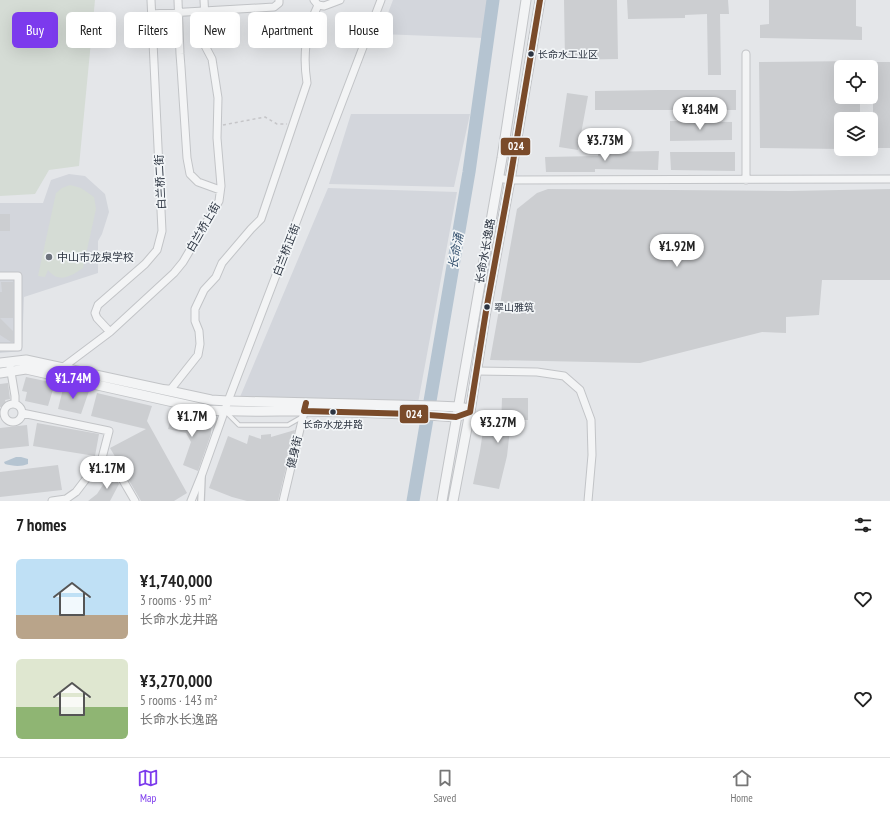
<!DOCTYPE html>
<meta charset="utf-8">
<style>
body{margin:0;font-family:"PT Sans Narrow","Noto Sans SC",sans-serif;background:#f2f2f2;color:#222;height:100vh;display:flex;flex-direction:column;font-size:15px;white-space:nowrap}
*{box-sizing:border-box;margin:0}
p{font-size:13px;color:#767676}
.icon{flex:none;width:22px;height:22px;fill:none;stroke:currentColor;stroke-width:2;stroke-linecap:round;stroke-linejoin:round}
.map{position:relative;height:501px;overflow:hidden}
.side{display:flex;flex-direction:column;background:#fff;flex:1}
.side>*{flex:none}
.guide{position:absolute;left:12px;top:12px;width:400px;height:36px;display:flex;gap:8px}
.tools{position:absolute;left:834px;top:60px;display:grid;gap:8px}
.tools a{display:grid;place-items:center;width:44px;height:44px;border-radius:6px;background:#fff;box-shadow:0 4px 16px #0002;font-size:20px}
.price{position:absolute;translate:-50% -34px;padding:0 9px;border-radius:14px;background:#fff;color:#222;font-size:13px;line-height:26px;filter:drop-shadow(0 1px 2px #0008)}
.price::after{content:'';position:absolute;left:50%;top:24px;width:12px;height:9px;margin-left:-6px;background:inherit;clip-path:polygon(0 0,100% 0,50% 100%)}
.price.selected{background:#7c3aed;color:#fff}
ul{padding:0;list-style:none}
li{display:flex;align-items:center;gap:12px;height:100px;padding:0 16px}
li span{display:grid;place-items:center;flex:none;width:112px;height:80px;border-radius:6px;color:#555}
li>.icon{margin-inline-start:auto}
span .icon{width:48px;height:48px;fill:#fffc;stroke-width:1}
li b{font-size:17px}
h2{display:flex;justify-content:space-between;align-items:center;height:48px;padding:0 16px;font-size:17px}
.pill{padding:0 14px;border-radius:6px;background:#fff;box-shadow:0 4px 16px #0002;font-size:14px;line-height:36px}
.pill.selected{background:#7c3aed;color:#fff}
.tab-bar{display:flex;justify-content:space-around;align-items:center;height:56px;border-top:1px solid #e0e0e0;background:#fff;font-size:11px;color:#767676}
.tab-bar a{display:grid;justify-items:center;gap:2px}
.tab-bar .selected{color:#7c3aed}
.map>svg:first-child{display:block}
.built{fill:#d3d6dc}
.green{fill:#d5dcd5}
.water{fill:#b5c4d1}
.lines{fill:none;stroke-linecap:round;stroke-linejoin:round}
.river{stroke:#b5c4d1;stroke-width:13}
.building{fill:#ccced1}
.service-casing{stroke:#c2c4c7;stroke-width:5.5}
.pedestrian-casing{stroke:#c2c4c7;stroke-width:8}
.minor-casing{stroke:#c2c4c7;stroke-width:9}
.tertiary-casing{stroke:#c2c4c7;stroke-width:11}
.path{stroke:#c5c5c8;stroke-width:1.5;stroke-dasharray:3 3;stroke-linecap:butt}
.service{stroke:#f3f4f5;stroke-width:3.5}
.pedestrian{stroke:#f3f4f5;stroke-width:5.5}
.minor{stroke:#f3f4f5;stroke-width:7}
.tertiary{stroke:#f3f4f5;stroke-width:9}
.bus-1-casing{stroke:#f2f5f7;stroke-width:9}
.bus-1{stroke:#7a4b2a;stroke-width:6}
.bus-dot{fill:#2c3441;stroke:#f2f5f7;stroke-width:1.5}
.poi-dot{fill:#6c727c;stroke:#f2f5f7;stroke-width:1.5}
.labels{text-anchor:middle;stroke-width:3.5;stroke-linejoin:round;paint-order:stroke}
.bus-label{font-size:10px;fill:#2c3441;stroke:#f2f5f7;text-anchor:start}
.street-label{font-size:11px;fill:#2c3441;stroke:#f2f5f7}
.poi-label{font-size:11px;fill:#2c3441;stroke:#f2f5f7;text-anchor:start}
.water-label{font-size:12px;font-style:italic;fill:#395572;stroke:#f2f5f7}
.line-badge{stroke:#f2f5f7;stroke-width:1.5}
.badge-label{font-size:11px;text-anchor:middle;font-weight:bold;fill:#fff}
</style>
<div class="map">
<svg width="890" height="501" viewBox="0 0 890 501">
<rect width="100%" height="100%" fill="#e4e6e9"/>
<path class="built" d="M393,0H488L484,38L380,34Z
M351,114H470L454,187L329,184Z
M69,174L85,176L105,194L109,212L102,234L98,241V273L24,297L22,351L0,353V203H43L51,180Z
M328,188L457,192L418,403L240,397Z"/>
<path class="green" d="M0,0H95L79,166L49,170L35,194L0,196Z
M70,185L81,188L94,197L96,209L83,268C71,276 59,284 48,270L45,277L38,276L56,193L62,188Z"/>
<path class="water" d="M16,457H21L28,459V464C21,467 12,466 5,464L4,462Z"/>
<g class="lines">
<path class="river" d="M413,501L469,172L493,0"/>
</g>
<path class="building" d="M564,0H617L618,59L565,60Z
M627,0H728L729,14H720L721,75H708L707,14L685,15V18L628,19Z
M769,0H856V26L862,27V40L760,38V25L769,24Z
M860,61V67H841V97H860V119H841V149L760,148L759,62Z
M873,62H890V148H873Z
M658,90H736V110H595V91Z
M567,93L588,96L578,150L559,147Z
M670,121L732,122V140L670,141Z
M659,151L658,170L595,169V172H546L545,157L598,156V152Z
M670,152H735V171L671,170Z
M548,189L790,191L890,189V280H822L819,315L786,317V333L762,332L640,363L490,360L517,209L537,193Z
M0,214H10V231H0Z
M1,282H13V318H0L13,331V342H11L0,335V292H2Z
M26,377L55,383L48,406L25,401L27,392L22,391Z
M8,383L10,399L5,400L7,406L0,407V384Z
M64,385L89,391L81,414L58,409Z
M97,393L152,406L147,421L187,493L174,501H141L110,448L146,429L91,416Z
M502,398H528V420H511L507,456L499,489L473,484L480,451L484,424L501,427Z
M172,413L204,421L211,429V434L198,471L183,465L191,442L186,433L168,429Z
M37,423L99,434L95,456L33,446Z
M27,425L29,446L0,449V428Z
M295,430L278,501H247L232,497L209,488L228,436L247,444L249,435L261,439V435L271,434V437Z
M58,465L62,490L0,497V472Z
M110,474L115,477L119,484L110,501H88L97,494Z"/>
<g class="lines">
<g class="service-casing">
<path id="service" d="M227,413L239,425H288L302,417"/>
</g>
<g class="pedestrian-casing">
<path id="pedestrian" d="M201,501L202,477"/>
</g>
<g class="minor-casing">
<path id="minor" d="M178,0L180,54L181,67L187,158L190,174L198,182L220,190
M318,5L324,6L340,0
M151,14L274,7L279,3V0
M498,178L510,180L890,179
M746,180V54
M0,276H18V347H0
M110,332L97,318L95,313L98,305L145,264L157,250L162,231L151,0
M10,366L15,396V404
M61,370L62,368L110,332L174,273L183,262L219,201L221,186L217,138L218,98L212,59L203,42L205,19L204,0
M476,371L537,372L564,376L580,390L591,420L592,455L588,501
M164,389H171L198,355L200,344L199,331L195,321V309L204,290L216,277L222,263L251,229L261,219L307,83C304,64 304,48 309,29C310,21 315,13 318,5L314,0
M4 413a9 9 0 1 1 18 0a9 9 0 1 1-18 0Z
M22,413L109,431L102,458L76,492L66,499L52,501
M102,458L117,470L135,501
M191,501L202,474L228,401L381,0
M283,501L305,408"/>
</g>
<g class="tertiary-casing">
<path id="tertiary" d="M0,363L26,360L211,400L228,401L436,406L459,407L464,408
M0,373L26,369L209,410C240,412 272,411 303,411C354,412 405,413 456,417L461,415
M442,501L502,158L526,0
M453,501L470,412L486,311L510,180L540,0"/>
</g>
<path class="path" d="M223,125L265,117L277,124H287"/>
<use href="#service" class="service"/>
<use href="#pedestrian" class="pedestrian"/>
<use href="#minor" class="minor"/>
<use href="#tertiary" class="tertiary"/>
<g class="bus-1-casing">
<path id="bus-1" d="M306,403L304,411L414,414L456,417L470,412L486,311L510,180L540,0"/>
</g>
<use href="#bus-1" class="bus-1"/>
</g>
<g class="bus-dot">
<circle cx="531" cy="54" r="3.5"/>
<circle cx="487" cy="307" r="3.5"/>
<circle cx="333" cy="412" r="3.5"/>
</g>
<circle class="poi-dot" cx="49" cy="257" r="4"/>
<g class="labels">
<g class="bus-label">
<text x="538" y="58">长命水工业区</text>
<text x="494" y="311">翠山雅筑</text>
<text x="333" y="428" text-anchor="middle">长命水龙井路</text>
</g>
<g class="street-label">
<text transform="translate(160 182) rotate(-93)" y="4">白兰桥二街</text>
<text transform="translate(203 227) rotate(-60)" y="4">白兰桥上街</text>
<text transform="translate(286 250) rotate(-69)" y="4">白兰桥正街</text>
<text transform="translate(485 251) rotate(-80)" y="4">长命水长逸路</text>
<text transform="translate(294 452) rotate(-77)" y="4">健身街</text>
</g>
<g class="poi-label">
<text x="57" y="261">中山市龙泉学校</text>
</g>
<g class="water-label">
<text transform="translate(456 251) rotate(-80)" y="4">长命涌</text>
</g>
</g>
<g class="line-badge">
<rect x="500" y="137" width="31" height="19" rx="4" fill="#7a4b2a"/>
<rect x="399" y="404" width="30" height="20" rx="4" fill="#7a4b2a"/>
</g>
<g class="badge-label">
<text x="516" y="150">024</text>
<text x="414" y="418">024</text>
</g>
</svg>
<div class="tools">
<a><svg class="icon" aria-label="locate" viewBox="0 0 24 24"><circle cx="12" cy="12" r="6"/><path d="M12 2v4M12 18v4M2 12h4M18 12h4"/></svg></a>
<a><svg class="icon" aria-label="layers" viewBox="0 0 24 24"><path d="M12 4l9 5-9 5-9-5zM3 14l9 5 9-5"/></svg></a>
</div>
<b class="price" style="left:700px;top:131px">¥1.84M</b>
<b class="price" style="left:605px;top:162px">¥3.73M</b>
<b class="price" style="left:677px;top:268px">¥1.92M</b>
<b class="price selected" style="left:73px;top:400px">¥1.74M</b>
<b class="price" style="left:192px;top:438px">¥1.7M</b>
<b class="price" style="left:498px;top:444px">¥3.27M</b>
<b class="price" style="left:107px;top:490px">¥1.17M</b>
<div class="guide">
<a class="pill selected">Buy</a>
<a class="pill">Rent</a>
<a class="pill">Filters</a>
<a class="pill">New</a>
<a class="pill">Apartment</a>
<a class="pill">House</a>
</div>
</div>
<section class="side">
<h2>7 homes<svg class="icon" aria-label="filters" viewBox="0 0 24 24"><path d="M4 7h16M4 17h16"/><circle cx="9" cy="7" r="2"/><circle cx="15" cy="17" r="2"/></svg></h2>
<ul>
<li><span style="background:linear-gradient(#bfe0f5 70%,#b9a48a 0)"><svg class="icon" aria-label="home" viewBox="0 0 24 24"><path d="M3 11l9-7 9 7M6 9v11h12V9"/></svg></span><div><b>¥1,740,000</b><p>3 rooms · 95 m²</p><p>长命水龙井路</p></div><svg class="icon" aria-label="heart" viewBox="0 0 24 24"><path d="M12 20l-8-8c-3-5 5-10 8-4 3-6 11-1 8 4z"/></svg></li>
<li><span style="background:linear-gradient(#dfe7d0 60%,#8fb573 0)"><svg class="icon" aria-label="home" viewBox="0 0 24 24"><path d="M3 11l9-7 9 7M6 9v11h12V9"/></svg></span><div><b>¥3,270,000</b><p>5 rooms · 143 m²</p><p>长命水长逸路</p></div><svg class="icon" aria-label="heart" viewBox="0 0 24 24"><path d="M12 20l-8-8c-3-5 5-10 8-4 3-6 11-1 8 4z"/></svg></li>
</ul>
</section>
<nav class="tab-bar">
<a class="selected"><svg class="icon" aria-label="map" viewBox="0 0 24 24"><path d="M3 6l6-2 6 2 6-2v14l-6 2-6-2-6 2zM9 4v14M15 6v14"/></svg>Map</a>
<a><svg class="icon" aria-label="saved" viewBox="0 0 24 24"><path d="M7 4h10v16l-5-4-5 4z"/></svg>Saved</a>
<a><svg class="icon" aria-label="home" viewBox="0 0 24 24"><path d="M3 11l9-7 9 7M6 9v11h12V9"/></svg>Home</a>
</nav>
